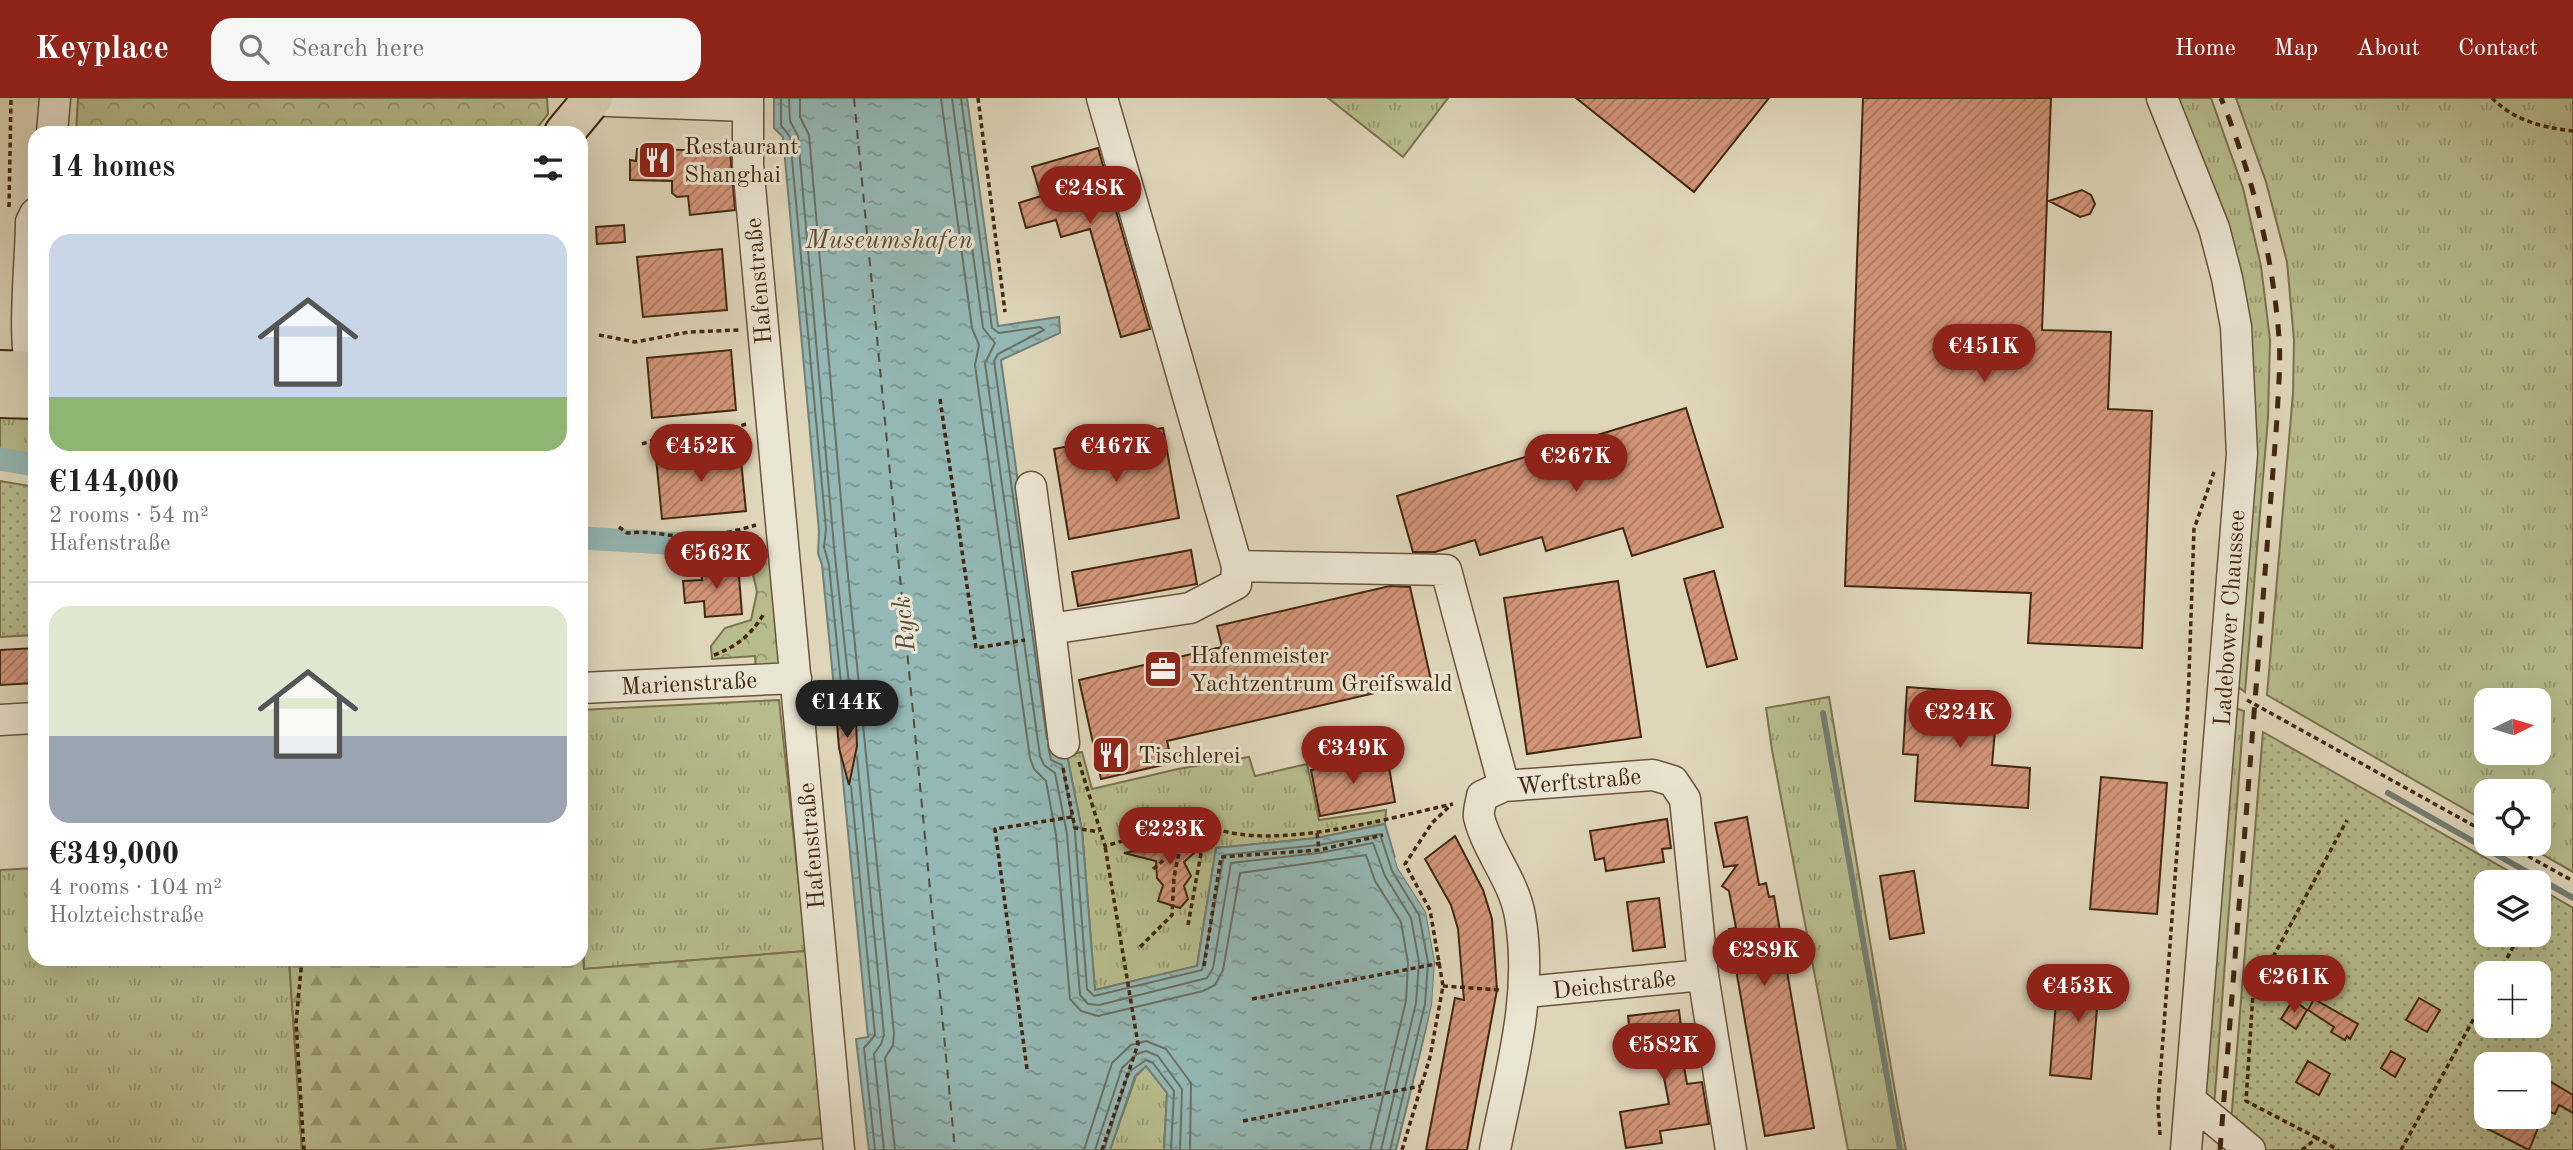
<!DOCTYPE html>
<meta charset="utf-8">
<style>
body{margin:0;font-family:"Old Standard TT",serif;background:#f6f6f6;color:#222;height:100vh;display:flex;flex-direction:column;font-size:26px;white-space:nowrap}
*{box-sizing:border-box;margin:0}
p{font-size:23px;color:#767676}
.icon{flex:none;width:38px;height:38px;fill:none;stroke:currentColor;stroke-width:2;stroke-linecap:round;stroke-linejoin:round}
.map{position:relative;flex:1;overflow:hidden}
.details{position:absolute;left:28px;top:28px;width:560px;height:840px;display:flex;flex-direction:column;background:#fff;border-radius:21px;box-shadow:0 7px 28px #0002}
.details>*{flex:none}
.needle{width:46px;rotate:85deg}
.controls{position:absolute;left:2474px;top:590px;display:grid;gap:14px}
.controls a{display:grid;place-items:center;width:77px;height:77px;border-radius:14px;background:#fff;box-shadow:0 7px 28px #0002;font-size:35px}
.price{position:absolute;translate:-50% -60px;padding:0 16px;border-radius:24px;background:#8f2418;color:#fff;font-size:23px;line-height:46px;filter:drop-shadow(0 2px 4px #0008)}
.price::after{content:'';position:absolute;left:50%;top:42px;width:21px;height:16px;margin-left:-10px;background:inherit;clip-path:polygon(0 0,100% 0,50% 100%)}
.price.on{background:#222;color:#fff}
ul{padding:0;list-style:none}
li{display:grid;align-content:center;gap:14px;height:371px;padding:0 21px}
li+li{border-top:2px solid #e0e0e0}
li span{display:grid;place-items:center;height:217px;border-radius:21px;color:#555}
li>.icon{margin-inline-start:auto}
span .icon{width:126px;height:126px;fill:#fffc;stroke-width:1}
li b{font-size:30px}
h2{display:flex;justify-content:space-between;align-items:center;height:84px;padding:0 21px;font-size:30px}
header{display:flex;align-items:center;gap:42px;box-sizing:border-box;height:98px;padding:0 35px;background:#8f2418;color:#fff}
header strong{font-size:33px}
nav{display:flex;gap:38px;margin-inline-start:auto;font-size:24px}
.search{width:490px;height:63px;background:#f6f6f6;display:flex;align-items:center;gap:18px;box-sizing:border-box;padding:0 24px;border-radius:21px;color:#767676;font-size:26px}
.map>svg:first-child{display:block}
.grass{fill:url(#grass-tufts);stroke:#7c724e;stroke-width:2;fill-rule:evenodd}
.forest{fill:url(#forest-firs);stroke:#7c724e;stroke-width:2}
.park{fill:url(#park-crowns);stroke:#7c724e;stroke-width:2}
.garden{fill:url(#garden-dots);stroke:#7c724e;stroke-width:2;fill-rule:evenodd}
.water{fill:url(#water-ripples);stroke:#737e73;stroke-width:2}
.pier{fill:#dfd6ba}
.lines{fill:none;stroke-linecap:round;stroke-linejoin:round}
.shore{stroke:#6b7062;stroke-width:2}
.stream{stroke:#737e73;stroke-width:6}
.canal{stroke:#94b8b5;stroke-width:23}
.ferry{stroke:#564c39;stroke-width:2;stroke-dasharray:9 7;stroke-linecap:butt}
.building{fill:url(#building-hatch);stroke:#422810;stroke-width:2}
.minor-casing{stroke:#69543a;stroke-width:33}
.major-casing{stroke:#422810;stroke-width:42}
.path{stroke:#422810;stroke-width:3.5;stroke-dasharray:5 3.5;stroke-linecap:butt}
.minor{stroke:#eae4d2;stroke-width:30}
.major{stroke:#dfd6ba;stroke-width:38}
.rail{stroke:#422810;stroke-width:5;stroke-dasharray:12 12;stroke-linecap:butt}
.labels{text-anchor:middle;stroke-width:6;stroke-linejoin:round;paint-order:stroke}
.poi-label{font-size:24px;fill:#422810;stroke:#eae4d2;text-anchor:start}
.street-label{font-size:24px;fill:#422810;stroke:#eae4d2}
.water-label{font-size:26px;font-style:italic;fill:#564c39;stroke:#eae4d2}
</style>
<header>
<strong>Keyplace</strong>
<div class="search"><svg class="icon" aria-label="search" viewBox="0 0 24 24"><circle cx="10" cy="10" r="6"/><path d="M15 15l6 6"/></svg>Search here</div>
<nav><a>Home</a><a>Map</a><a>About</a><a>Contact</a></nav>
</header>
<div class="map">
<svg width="2573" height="1052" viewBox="0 0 2573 1052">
<defs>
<pattern id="grass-tufts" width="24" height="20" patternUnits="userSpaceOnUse" patternTransform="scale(1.75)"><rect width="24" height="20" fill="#b7bc8c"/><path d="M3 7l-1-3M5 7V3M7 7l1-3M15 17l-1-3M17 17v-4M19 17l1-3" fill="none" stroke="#969971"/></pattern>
<pattern id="forest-firs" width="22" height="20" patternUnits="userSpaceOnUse" patternTransform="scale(1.75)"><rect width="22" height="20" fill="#b7bc8c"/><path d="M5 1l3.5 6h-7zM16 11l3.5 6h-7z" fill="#969971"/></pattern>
<pattern id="park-crowns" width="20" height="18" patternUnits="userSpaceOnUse" patternTransform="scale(1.75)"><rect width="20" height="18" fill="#b7bc8c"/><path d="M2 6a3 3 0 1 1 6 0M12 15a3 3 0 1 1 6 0" fill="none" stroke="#969971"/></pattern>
<pattern id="garden-dots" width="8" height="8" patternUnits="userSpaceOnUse" patternTransform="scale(1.75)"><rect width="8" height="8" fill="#b7bc8c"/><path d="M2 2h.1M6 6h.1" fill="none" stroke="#969971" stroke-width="1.8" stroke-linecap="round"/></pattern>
<pattern id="water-ripples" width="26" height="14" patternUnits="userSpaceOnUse" patternTransform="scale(1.75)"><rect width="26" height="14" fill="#94b8b5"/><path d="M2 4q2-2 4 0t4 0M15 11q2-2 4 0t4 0" fill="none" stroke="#7a9692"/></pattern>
<pattern id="building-hatch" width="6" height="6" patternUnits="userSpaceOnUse" patternTransform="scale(1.75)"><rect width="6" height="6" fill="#d29578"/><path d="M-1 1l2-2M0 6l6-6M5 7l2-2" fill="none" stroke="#ac7a61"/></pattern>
</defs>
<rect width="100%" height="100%" fill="#dfd6ba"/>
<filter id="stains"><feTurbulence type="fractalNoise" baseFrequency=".00286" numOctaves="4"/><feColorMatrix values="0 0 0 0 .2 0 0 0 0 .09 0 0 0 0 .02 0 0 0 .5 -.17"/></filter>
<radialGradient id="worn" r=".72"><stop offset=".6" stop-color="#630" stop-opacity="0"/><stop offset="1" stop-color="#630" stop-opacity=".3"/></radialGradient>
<path class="grass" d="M1328,0H1448L1403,59Z
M2172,0H2211L2243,90L2261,168L2270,242L2268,320L2245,594L2237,588L2251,357Z
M2236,0H2573V774L2524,746H2539V693H2487V724L2267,597L2293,295L2294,242L2287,164L2266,84ZM2487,602H2539V654H2487Z
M0,310H35V358L0,353Z
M1829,599L1897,1005L1906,1052H1848L1772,652L1766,610Z
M779,602L806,853L584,871L581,612Z
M2232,609L2244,613L2214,1009L2207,1003L2201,984Z
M1082,654L1092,691L1178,671L1249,659L1255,678L1307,666L1319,722L1386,712L1385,726L1317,740L1216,750L1197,868L1095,892L1082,733L1067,657Z
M35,770V861H289L302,1052H0V772Z
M1146,968L1167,995L1164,1052H1110L1136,978Z"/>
<path class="forest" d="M581,836L584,871L806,853L824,1040L701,1052H302L289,861H581Z"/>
<path class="park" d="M78,0H547L548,16L533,35H76Z
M777,458L782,568L756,573L755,558L712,561L711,548L725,530L751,522L757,494L749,459Z"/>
<path class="garden" d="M0,383L35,389V537L0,539Z
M2263,634L2528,784H2487V836H2539V790L2573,810V1052H2259L2231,1024ZM2487,875H2539V928H2487ZM2487,966H2539V1018H2487Z"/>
<path class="water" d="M774,0H967L998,228L1059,219L1060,235L1001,262L1056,658L1067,657L1082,733L1095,892L1197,868L1216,750L1317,740L1385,726L1398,770L1426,814L1435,864L1432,907L1396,1052H1164L1167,995L1146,968L1135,978L1110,1052H869L856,941L868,939L822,467L818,455L819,433L783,39L774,30Z"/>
<path class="pier" d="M1398,758L1429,813L1438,863L1435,908L1400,1052L1432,907L1435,864L1426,814L1398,770L1395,760Z"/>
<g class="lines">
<path class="shore" d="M781,0V27L790,39L826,431L824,449L829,467L843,606
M789,0L790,23L798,38L834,449L852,614
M800,0V19L809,37L845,448L894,935L893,947L885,960L895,1052
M941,0L972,230L979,247L975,267L1030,660L1034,671L1046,683L1056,737L1070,901L1081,913L1098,918L1203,893L1215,887L1223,872L1240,775L1366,757L1375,783L1401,824L1408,865L1406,903L1370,1052
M952,0L983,230L995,245L985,265L1040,658L1044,667L1055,675L1067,736L1080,897L1088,906L1099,907L1207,880L1213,870L1231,765L1319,755L1373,745L1385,778L1411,820L1419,864L1416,905L1381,1052
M961,0L992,230L999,235L1040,229L1044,232L998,256L994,263L1047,641
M1048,647L1051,662L1062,667L1075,734L1087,891L1094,898L1202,872L1224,757L1318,747L1380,736L1392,773L1419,817L1428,864L1425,906L1390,1052
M857,659L884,937L881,946L874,956L884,1052
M851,688L875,937L864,950L875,1052
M1084,1052L1112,965L1131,947L1146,943L1166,951L1191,985L1190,1052
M1095,1052L1122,970L1137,956L1146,953L1158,958L1182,991L1180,1052
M1104,1052L1129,974L1146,962L1153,965L1174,993L1171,1052"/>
<path class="stream" d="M1823,615L1900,1052
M2388,695L2573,800"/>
<path class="canal" d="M0,361L35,367
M581,440L752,450"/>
<path class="ferry" d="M854,0L955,1052"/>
</g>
<path class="building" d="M1576,0H1769L1694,94Z
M1863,0H2051L2042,232L2111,234L2108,311L2152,313L2142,550L2028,545L2031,495L1845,488Z
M1098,50L1150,231L1121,239L1090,131L1061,139L1056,122L1026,130L1019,105L1041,98L1032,69Z
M637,51L730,53L735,112L690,117L688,98L677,99L672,95V83L630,82V62L636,63Z
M2082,92L2091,97L2095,106L2090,116L2080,119L2049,103Z
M624,127L625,144L597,146L596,129Z
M722,151L727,212L643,219L637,159Z
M731,252L736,312L652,320L647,260Z
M1686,310L1723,429L1632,458L1623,430L1546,453L1542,439L1480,457L1475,442L1435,454H1413L1397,398Z
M1163,330L1179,420L1069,441L1054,351Z
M740,352L746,413L662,421L656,360Z
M1191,452L1197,486L1078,508L1072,474Z
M738,466L742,516L705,519L704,503L685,505L683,483L702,482L701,469Z
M1714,473L1737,561L1707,569L1684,481Z
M1618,483L1641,639L1527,656L1504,500Z
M1390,488L1410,489L1431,582L1167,643L1172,665L1101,681L1079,582L1222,549L1217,528Z
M35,550V585L0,587V552Z
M1907,589L1998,596L1992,667L2030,670L2028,710L1915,703L1918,657L1903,656Z
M845,605L856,624L857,648L849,687L839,650L837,625Z
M1387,658L1395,704L1320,718L1311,672Z
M2101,679L2167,685L2157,816L2090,811Z
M1747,719L1759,787L1766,785L1769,799L1774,798L1814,1030L1765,1038L1729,831L1736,830L1729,793L1722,788L1737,767L1724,769L1715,725Z
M1667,721L1671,750L1662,751L1664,764L1606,773L1604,760L1595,762L1590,733Z
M1163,732L1177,739L1182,733L1194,755L1184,764L1191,778L1184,788L1188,801L1180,810L1158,803L1163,787L1157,780L1156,763L1124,755L1156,749Z
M1455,738L1483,792L1492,821L1497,892L1467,1052H1426L1455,900L1464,902L1458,831L1451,807L1425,761Z
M1914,773L1924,835L1890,841L1880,778Z
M1659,800L1665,849L1633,853L1627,804Z
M2058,879L2127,885L2125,902L2098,899L2091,981L2050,977Z
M2419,900L2440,912L2427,934L2406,922Z
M2314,901L2358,926L2350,941L2347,938L2345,942L2331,934L2334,929L2308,912Z
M2293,902L2307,912L2296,931L2281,921Z
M1679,912L1683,945L1680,946L1687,986L1702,984L1709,1026L1660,1033L1662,1045L1626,1050L1620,1014L1669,1006L1658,948L1632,952L1628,918Z
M2391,953L2405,961L2395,979L2381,970Z
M2308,963L2330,976L2319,997L2296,984Z
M2539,977L2573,997V1015L2559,1007L2555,1016L2539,1009Z
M2492,1018H2543L2529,1052L2486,1030Z"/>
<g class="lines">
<g class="minor-casing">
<path id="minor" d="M748,0V67L839,1052
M2162,0L2214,130L2227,180L2236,229L2242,356L2186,1052
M607,3L748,8
M52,35L55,0
M35,116L31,124C31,164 20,250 35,285
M1031,389L1050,531
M1237,468L1446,472L1504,688
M581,590L796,580
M0,622L35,620
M1064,645L1050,531L1190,510L1236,486L1237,468L1102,0
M1526,894L1703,877
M2190,1002L2250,1052
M1495,1052C1510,975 1534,897 1520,818C1514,782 1487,753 1479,719C1478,713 1481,705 1482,698L1504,688L1653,677L1673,683L1685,701L1703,877L1731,1052"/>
</g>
<g class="major-casing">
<path id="major" d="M564,35L593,0
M0,272L35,273
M0,300L35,301"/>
</g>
<path class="path" d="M978,0L1005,214
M2492,0C2515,23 2541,29 2573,33
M9,109L11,0
M599,237L635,244L689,234L739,232
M940,301L976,550L1025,542
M642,346L674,335L728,332L746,326
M619,429L627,435C648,433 657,436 677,438C703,441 732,434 756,427
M714,557C736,549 751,537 763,517
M2247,602L2487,735
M1079,664L1105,748L1197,722C1256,760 1387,720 1453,706
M1063,670L1075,730L1099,734
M1317,735L1319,752
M2506,746L2573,783
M1153,771L1178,750
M1188,827L1206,728
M1140,849L1172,817L1174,779L1185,725
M302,861L296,925L304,1052
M1204,868L1221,759L1319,752L1383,737
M2499,875L2520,836
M1443,888L1500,892
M1252,901L1441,865
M1027,971L995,731L1072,719
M1243,1023L1421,988
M2160,1037L2158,1007L2188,606L2194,431L2214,374
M2317,1040L2246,1003L2253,896L2347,722
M1102,1052L1138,946L1105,748
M1402,1052L1430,959L1443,888L1430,812L1405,766L1432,725L1452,706
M2302,1052L2317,1040L2338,1052
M2401,1052L2487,897"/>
<use href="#minor" class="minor"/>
<use href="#major" class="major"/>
<path class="rail" d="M2220,1052L2277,321C2278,294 2281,266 2279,240C2273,157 2252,77 2221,0"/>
</g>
<defs>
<g id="restaurant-square" transform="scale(2.0125)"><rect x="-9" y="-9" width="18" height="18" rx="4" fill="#8f2418" stroke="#eae4d2"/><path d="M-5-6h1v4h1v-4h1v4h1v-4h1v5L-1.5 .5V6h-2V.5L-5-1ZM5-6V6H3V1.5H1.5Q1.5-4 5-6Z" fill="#fff"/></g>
<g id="office-square" transform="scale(2.0125)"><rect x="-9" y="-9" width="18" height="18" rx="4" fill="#8f2418" stroke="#eae4d2"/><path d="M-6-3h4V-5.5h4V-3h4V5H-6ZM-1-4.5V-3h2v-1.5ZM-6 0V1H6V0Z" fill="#fff"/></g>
</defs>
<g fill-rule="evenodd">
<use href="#restaurant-square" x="657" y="62"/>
<use href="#office-square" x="1163" y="571"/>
<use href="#restaurant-square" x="1111" y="657"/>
</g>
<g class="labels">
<g class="poi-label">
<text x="684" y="56">Restaurant<tspan x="684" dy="28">Shanghai</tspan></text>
<text x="1190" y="565">Hafenmeister<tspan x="1190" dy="28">Yachtzentrum Greifswald</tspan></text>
<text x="1138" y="665">Tischlerei</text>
</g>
<g class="street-label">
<text transform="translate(758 183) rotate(-95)" y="8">Hafenstraße</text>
<text transform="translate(2229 520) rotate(-86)" y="8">Ladebower Chaussee</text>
<text transform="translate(689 585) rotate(-3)" y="8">Marienstraße</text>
<text transform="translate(1579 683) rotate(-5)" y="8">Werftstraße</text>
<text transform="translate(811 748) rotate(-95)" y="8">Hafenstraße</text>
<text transform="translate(1614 886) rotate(-6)" y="8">Deichstraße</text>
</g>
<g class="water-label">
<text x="889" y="150">Museumshafen</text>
<text transform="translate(903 526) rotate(-96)" y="9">Ryck</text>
</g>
</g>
<rect width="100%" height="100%" filter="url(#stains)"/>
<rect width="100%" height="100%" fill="url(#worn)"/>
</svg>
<div class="controls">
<a><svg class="needle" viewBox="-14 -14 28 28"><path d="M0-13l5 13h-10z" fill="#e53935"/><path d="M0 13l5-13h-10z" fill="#767676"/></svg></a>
<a><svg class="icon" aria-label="locate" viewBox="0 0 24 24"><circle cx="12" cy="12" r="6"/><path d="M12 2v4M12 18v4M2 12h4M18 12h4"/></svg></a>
<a><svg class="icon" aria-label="layers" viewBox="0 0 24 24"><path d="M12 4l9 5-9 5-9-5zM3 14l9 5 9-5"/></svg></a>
<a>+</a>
<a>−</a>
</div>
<b class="price" style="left:1090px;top:128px">€248K</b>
<b class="price" style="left:1984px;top:286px">€451K</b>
<b class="price" style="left:701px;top:386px">€452K</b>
<b class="price" style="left:1116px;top:386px">€467K</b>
<b class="price" style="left:1576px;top:396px">€267K</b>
<b class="price" style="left:716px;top:493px">€562K</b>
<b class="price on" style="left:847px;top:642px">€144K</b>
<b class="price" style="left:1960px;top:652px">€224K</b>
<b class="price" style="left:1353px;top:688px">€349K</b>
<b class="price" style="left:1170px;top:769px">€223K</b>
<b class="price" style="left:1764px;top:890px">€289K</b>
<b class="price" style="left:2294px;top:917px">€261K</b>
<b class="price" style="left:2078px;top:926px">€453K</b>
<b class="price" style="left:1664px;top:985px">€582K</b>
<section class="details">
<h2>14 homes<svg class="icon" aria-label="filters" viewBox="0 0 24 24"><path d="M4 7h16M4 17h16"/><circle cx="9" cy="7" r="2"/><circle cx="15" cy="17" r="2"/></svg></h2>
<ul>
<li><span style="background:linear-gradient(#c9d6e8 75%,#8fb573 0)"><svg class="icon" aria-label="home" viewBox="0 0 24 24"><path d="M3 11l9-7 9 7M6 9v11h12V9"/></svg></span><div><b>€144,000</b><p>2 rooms · 54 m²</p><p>Hafenstraße</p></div></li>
<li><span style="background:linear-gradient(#dfe7d0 60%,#9aa5b1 0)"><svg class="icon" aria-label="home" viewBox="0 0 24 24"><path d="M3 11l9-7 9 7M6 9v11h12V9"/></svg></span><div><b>€349,000</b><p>4 rooms · 104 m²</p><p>Holzteichstraße</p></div></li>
</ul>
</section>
</div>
